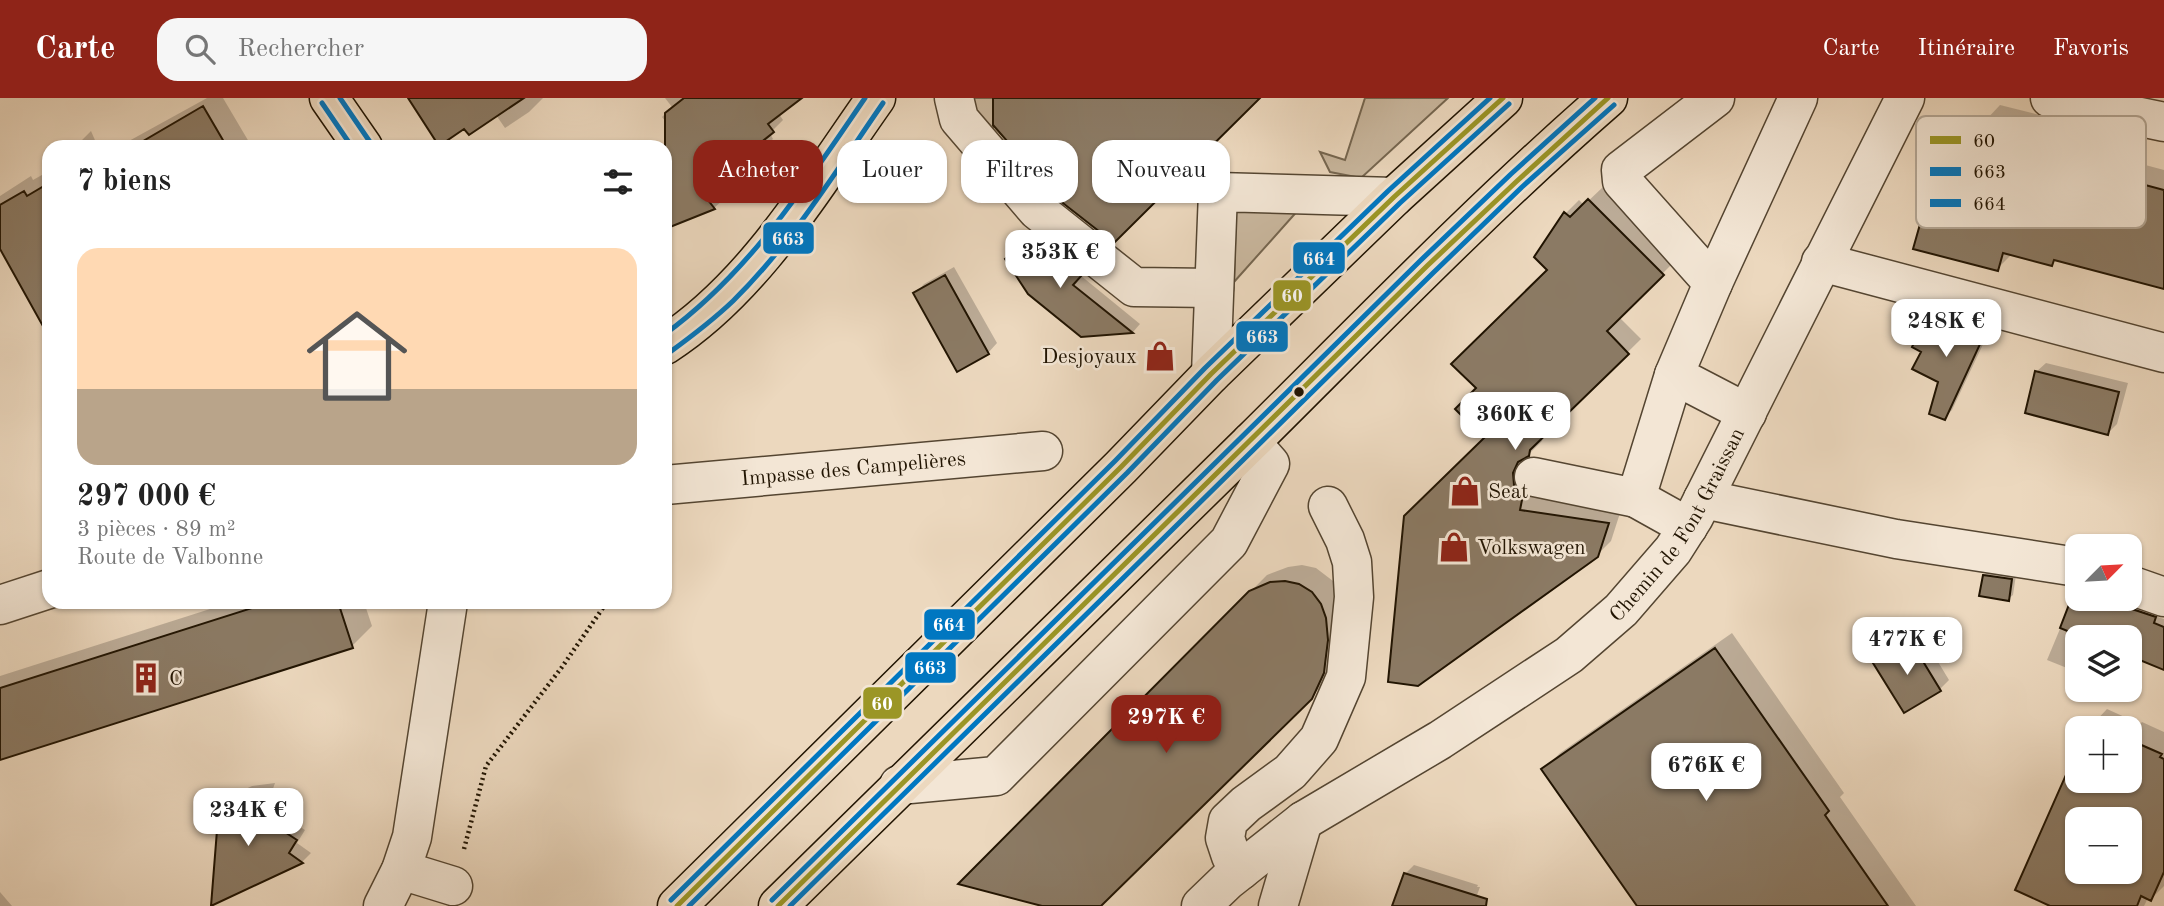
<!DOCTYPE html>
<html lang="fr">
<meta charset="utf-8">
<style>
body{margin:0;font-family:"Old Standard TT",serif;background:#f6f6f6;color:#222;height:100vh;display:flex;flex-direction:column;font-size:26px;white-space:nowrap}
*{box-sizing:border-box;margin:0}
p{font-size:23px;color:#767676}
.icon{flex:none;width:38px;height:38px;fill:none;stroke:currentColor;stroke-width:2;stroke-linecap:round;stroke-linejoin:round}
.map{position:relative;flex:1;overflow:hidden}
.panel{position:absolute;left:42px;top:42px;width:630px;height:469px;display:flex;flex-direction:column;background:#fff;border-radius:21px;box-shadow:0 2px 5px #0004}
.panel>*{flex:none}
.banner{position:absolute;left:693px;top:42px;width:665px;height:63px;display:flex;gap:14px}
.needle{width:46px;rotate:66deg}
.controls{position:absolute;left:2065px;top:436px;display:grid;gap:14px}
.controls a{display:grid;place-items:center;width:77px;height:77px;border-radius:14px;background:#fff;box-shadow:0 2px 5px #0004;font-size:35px}
.price{position:absolute;translate:-50% -60px;padding:0 16px;border-radius:14px;background:#fff;color:#222;font-size:23px;line-height:46px;filter:drop-shadow(0 2px 4px #0008)}
.price::after{content:'';position:absolute;left:50%;top:42px;width:21px;height:16px;margin-left:-10px;background:inherit;clip-path:polygon(0 0,100% 0,50% 100%)}
.price.selected{background:#8f2418;color:#fff}
ul{padding:0;list-style:none}
li{display:grid;align-content:center;gap:14px;height:371px;padding:0 35px}
li span{display:grid;place-items:center;height:217px;border-radius:21px;color:#555}
li>.icon{margin-inline-start:auto}
span .icon{width:126px;height:126px;fill:#fffc;stroke-width:1}
li b{font-size:30px}
h2{display:flex;justify-content:space-between;align-items:center;height:84px;padding:0 35px;font-size:30px}
.chip{padding:0 24px;border-radius:21px;background:#fff;box-shadow:0 2px 5px #0004;font-size:24px;line-height:63px}
.chip.selected{background:#8f2418;color:#fff}
header{display:flex;align-items:center;gap:42px;box-sizing:border-box;height:98px;padding:0 35px;background:#8f2418;color:#fff}
header strong{font-size:33px}
nav{display:flex;gap:38px;margin-inline-start:auto;font-size:24px}
.search{width:490px;height:63px;background:#f6f6f6;display:flex;align-items:center;gap:18px;box-sizing:border-box;padding:0 24px;border-radius:21px;color:#767676;font-size:26px}
.map>svg:first-child{display:block}
.green{fill:#c9b79e;stroke:#756650;stroke-width:2}
.shadow{fill:#0003;fill-rule:evenodd}
.building{fill:#8b7a64;stroke:#211402;stroke-width:2;fill-rule:evenodd}
.lines{fill:none;stroke-linecap:round;stroke-linejoin:round}
.minor-casing{stroke:#544531;stroke-width:41}
.major-casing{stroke:#211402;stroke-width:41}
.path{stroke:#211402;stroke-width:4.5;stroke-dasharray:2 3.5;stroke-linecap:butt}
.minor{stroke:#f3e6d5;stroke-width:38}
.major{stroke:#ecd8be;stroke-width:38}
.bus-1-casing{stroke:#f3e6d5;stroke-width:10}
.bus-2-casing{stroke:#f3e6d5;stroke-width:10}
.bus-3-casing{stroke:#f3e6d5;stroke-width:10}
.bus-1{stroke:#9b9626;stroke-width:5}
.bus-2{stroke:#0077c1;stroke-width:5}
.bus-3{stroke:#0077c1;stroke-width:5}
.bus-dot{fill:#211402;stroke:#f3e6d5;stroke-width:2.5}
.labels{text-anchor:middle;stroke-width:5;stroke-linejoin:round;paint-order:stroke}
.poi-label{font-size:21px;fill:#211402;stroke:#f3e6d5;text-anchor:start}
.street-label{font-size:21px;fill:#211402;stroke:#f3e6d5}
.key{fill:#f3e6d5;stroke:#b4a796;stroke-width:2}
.key-label{font-size:19px;fill:#211402}
.line-badge{stroke:#f3e6d5;stroke-width:2.5}
.badge-label{font-size:19px;text-anchor:middle;font-weight:bold;fill:#fff}
</style>
<header>
<strong>Carte</strong>
<div class="search"><svg class="icon" aria-label="search" viewBox="0 0 24 24"><circle cx="10" cy="10" r="6"/><path d="M15 15l6 6"/></svg>Rechercher</div>
<nav><a>Carte</a><a>Itinéraire</a><a>Favoris</a></nav>
</header>
<div class="map">
<svg width="2164" height="808" viewBox="0 0 2164 808">
<rect width="100%" height="100%" fill="#ecd8be"/>
<filter id="stains"><feTurbulence type="fractalNoise" baseFrequency=".00286" numOctaves="4"/><feColorMatrix values="0 0 0 0 .2 0 0 0 0 .09 0 0 0 0 .02 0 0 0 .5 -.17"/></filter>
<radialGradient id="worn" r=".72"><stop offset=".6" stop-color="#630" stop-opacity="0"/><stop offset="1" stop-color="#630" stop-opacity=".3"/></radialGradient>
<path class="green" d="M965,0H993V34Z
M1365,0H1448L1361,80L1330,74L1320,54L1345,62Z
M1300,110L1234,184L1236,114Z"/>
<path class="shadow" d="M207,0H223L252,49H118Z
M410,0H543L529,14L505,30L496,17L465,29Z
M665,0H799L779,16L783,22L770,35L773,41L762,51L715,87L725,100L714,110L665,129V79L692,57L662,19L672,9Z
M2000,7L2099,32L2093,53L2164,72V189L2056,161L2051,166L2012,156L1997,171L1928,105L1944,89L1949,90L1956,64L1973,48L1977,49L1984,24Z
M91,33L98,49H76V48Z
M49,73V212L0,149V98L31,78L33,82Z
M1603,89L1676,162L1619,219L1641,241L1543,338L1542,343L1525,360L1526,373L1535,383L1533,399L1621,412L1611,443L1597,457L1418,586L1486,339L1478,290L1549,172L1536,158L1566,115L1579,102L1584,107Z
M1043,130L1090,167L1080,177L1140,226L1133,234L1081,237L1015,153Z
M954,169L997,245L988,255L915,196L924,186Z
M1935,214L1956,224L1965,215L1994,223L1952,312L1944,320L1940,283L1923,253L1914,248L1927,221V224L1959,239L1961,235L1928,220Z
M2046,265L2128,285L2117,326L2108,335L2036,274Z
M1302,467L1316,470L1333,483L1342,503L1328,582L1098,808L962,785L1267,477L1288,469Z
M1989,473L2016,477L2013,497L2008,501L1984,477Z
M2077,490V500H2126L2161,514L2158,519L2164,521V567L2162,569L2130,556V539H2077V574L2047,562Z
M232,504H364L372,528L352,548L0,661V578Z
M1920,534L1949,582L1940,591L1905,613L1875,565L1884,556Z
M1732,535L1844,695L1840,699L1916,808H1639L1543,672L1560,655Z
M2107,611L2140,626L2142,624L2164,634V788L2151,801L2148,800L2144,808H2054L2017,791L2077,656V682H2130V630H2089ZM2077,721H2130V774H2077Z
M275,685L267,708L305,732L297,745L311,755L302,764L213,805L220,708L230,698L252,688Z
M1414,767L1478,787L1477,789H1480L1473,808L1405,776Z
M0,794L12,808H0Z"/>
<path class="building" d="M408,0H524L469,37L464,31L439,48Z
M684,0H802L768,26L774,34L759,46L764,53L704,97L715,111L665,131V15Z
M993,0H1260L1114,145L1059,102L993,27Z
M203,8L227,49H133Z
M1982,23L2084,48L2078,69L2164,92V191L2054,162L2052,168L2003,155L1998,173L1913,151L1926,105L1942,108L1954,63L1970,67Z
M49,85V239L0,151V107L24,93L27,98Z
M1588,101L1664,177L1607,233L1629,256L1530,352L1529,358L1518,364L1513,375L1514,387L1523,397L1520,412L1609,425L1598,459L1418,588L1388,584L1404,418L1484,340L1455,311L1476,290L1451,266L1547,172L1534,159L1564,114L1570,119Z
M1033,137L1083,176L1073,187L1133,235L1081,239L1028,196L1005,161Z
M945,177L989,256L957,274L913,195Z
M1925,221L1952,233L1955,222L1987,231L1945,322L1929,316L1938,284L1912,271L1921,254L1912,249Z
M2035,273L2119,294L2108,337L2025,315Z
M1983,477L2012,481L2009,503L1979,498Z
M1285,483L1299,486L1312,494L1321,506L1326,520L1328,542L1325,566L1324,575L1312,601L1101,808H1042L958,786L1249,493L1270,484Z
M2077,490V500H2113L2123,508L2156,519L2154,525L2164,529V572L2130,558V539H2082L2060,530L2075,491Z
M271,504H338L353,550L0,662V590Z
M1910,542L1941,593L1904,615L1873,565Z
M1715,550L1829,713L1825,717L1888,808H1637L1541,671Z
M2130,642L2162,656L2160,659L2164,661V774L2151,803L2141,798L2137,808H2050L2015,792L2077,652V682H2130ZM2077,721H2130V774H2077Z
M267,693L259,717L297,742L289,755L303,765L211,808L219,707L241,696Z
M1404,775L1487,801L1486,808H1392Z"/>
<g class="lines">
<g class="minor-casing">
<g id="minor">
<path d="M954,0L959,21L1037,112L1134,189L1214,190"/>
<path d="M2050,0L2164,24"/>
<path d="M1821,164L2164,255"/>
<path d="M1713,185L1622,83L1621,72L1715,0"/>
<path d="M1211,276L1218,94L1394,99"/>
<path d="M1674,277L1636,400L1688,429"/>
<path d="M1747,315L1674,277L1713,185L1798,0"/>
<path d="M1534,379L1636,400"/>
<path id="s1" d="M665,387L1043,353"/>
<path d="M1703,401L1896,441L2077,469"/>
<path d="M2130,487L2164,499"/>
<path d="M0,507L49,491"/>
<path d="M899,687L996,678L1229,444L1270,366L1251,344"/>
<path d="M401,772L453,788"/>
<path d="M1241,772L1231,758L1225,740L1228,723L1246,706L1290,674L1319,641L1346,579L1354,499L1352,464L1345,442L1328,408"/>
<path d="M383,808L401,772L412,739L448,504"/>
<path id="s2" d="M1201,808L1227,783L1303,723L1440,642L1569,557L1621,512L1673,452L1694,419L1905,0"/>
<path d="M1278,808L1303,723"/>
</g>
</g>
<g class="major-casing">
<path id="major" d="M329,0L363,49
M665,247C755,189 815,86 876,0
M677,808L1121,369L1211,276L1394,99L1503,0
M778,808C935,652 1095,499 1252,343C1369,227 1484,108 1608,0"/>
</g>
<path class="path" d="M464,751L486,668L562,569L607,504"/>
<use href="#minor" class="minor"/>
<use href="#major" class="major"/>
<g class="bus-1-casing">
<path id="bus-1" d="M677,808L1121,369L1211,276L1394,99L1503,0
M778,808L1427,168L1517,83L1608,0"/>
</g>
<g class="bus-2-casing">
<path id="bus-2" d="M322,5L352,49
M670,254C692,238 713,222 733,203C792,145 836,73 883,5
M689,808L1127,375L1217,282L1400,105L1509,6
M790,808L1433,175L1522,89L1614,7"/>
</g>
<g class="bus-3-casing">
<path id="bus-3" d="M340,0L370,44
M665,236C750,174 806,86 865,0
M671,802L1115,363L1205,270L1388,93L1490,0
M772,802L1421,162L1511,76L1595,0"/>
</g>
<use href="#bus-1" class="bus-1"/>
<use href="#bus-2" class="bus-2"/>
<use href="#bus-3" class="bus-3"/>
</g>
<defs>
<g id="shop-bare" transform="scale(2.415)"><path d="M-5-2.5h2.3a2.7 3.5 0 0 1 5.4 0H5L5.5 6h-11ZM-1.5-2.5h3a1.5 2.3 0 0 0-3 0Z" fill="#8f2418" stroke="#f3e6d5" stroke-width="2.5" paint-order="stroke"/></g>
<g id="building-bare" transform="scale(2.415)"><path d="M-4-6H4V6H1V3H-1V6H-4ZM-2.5-4.3h1.7v1.8h-1.7ZM.8-4.3h1.7v1.8H.8ZM-2.5-1h1.7V.8h-1.7ZM.8-1h1.7V.8H.8Z" fill="#8f2418" stroke="#f3e6d5" stroke-width="2.5" paint-order="stroke"/></g>
</defs>
<g fill-rule="evenodd">
<use href="#shop-bare" x="1160" y="258"/>
<use href="#shop-bare" x="1465" y="393"/>
<use href="#shop-bare" x="1454" y="449"/>
<use href="#building-bare" x="146" y="580"/>
</g>
<circle class="bus-dot" cx="1299" cy="294" r="6"/>
<g class="labels">
<g class="poi-label">
<text x="1137" y="265" text-anchor="end">Desjoyaux</text>
<text x="1488" y="400">Seat</text>
<text x="1477" y="456">Volkswagen</text>
<text x="169" y="587">C</text>
</g>
<g class="street-label">
<text dy="7" stroke="none"><textPath href="#s1" startOffset="189">Impasse des Campelières</textPath></text>
<text dy="7" stroke="none"><textPath href="#s2" startOffset="618">Chemin de Font Graissan</textPath></text>
</g>
</g>
<rect x="1916" y="18" width="230" height="112" rx="10" class="key"/>
<rect x="1930" y="38" width="31" height="8" fill="#9b9626"/>
<rect x="1930" y="69" width="31" height="9" fill="#0077c1"/>
<rect x="1930" y="101" width="31" height="8" fill="#0077c1"/>
<g class="key-label">
<text x="1973" y="49">60</text>
<text x="1973" y="80">663</text>
<text x="1973" y="112">664</text>
</g>
<g class="line-badge">
<rect x="762" y="123" width="53" height="34" rx="7" fill="#0077c1"/>
<rect x="1292" y="143" width="54" height="34" rx="7" fill="#0077c1"/>
<rect x="1272" y="181" width="40" height="33" rx="7" fill="#9b9626"/>
<rect x="1235" y="222" width="54" height="33" rx="7" fill="#0077c1"/>
<rect x="923" y="510" width="53" height="33" rx="7" fill="#0077c1"/>
<rect x="904" y="553" width="53" height="33" rx="7" fill="#0077c1"/>
<rect x="862" y="588" width="41" height="34" rx="7" fill="#9b9626"/>
</g>
<g class="badge-label">
<text x="788" y="147">663</text>
<text x="1319" y="167">664</text>
<text x="1292" y="204">60</text>
<text x="1262" y="245">663</text>
<text x="949" y="533">664</text>
<text x="930" y="576">663</text>
<text x="882" y="612">60</text>
</g>
<rect width="100%" height="100%" filter="url(#stains)"/>
<rect width="100%" height="100%" fill="url(#worn)"/>
</svg>
<div class="controls">
<a><svg class="needle" viewBox="-14 -14 28 28"><path d="M0-13l5 13h-10z" fill="#e53935"/><path d="M0 13l5-13h-10z" fill="#767676"/></svg></a>
<a><svg class="icon" aria-label="layers" viewBox="0 0 24 24"><path d="M12 4l9 5-9 5-9-5zM3 14l9 5 9-5"/></svg></a>
<a>+</a>
<a>−</a>
</div>
<b class="price" style="left:1060px;top:192px">353K €</b>
<b class="price" style="left:1946px;top:261px">248K €</b>
<b class="price" style="left:1515px;top:354px">360K €</b>
<b class="price" style="left:1907px;top:579px">477K €</b>
<b class="price selected" style="left:1166px;top:657px">297K €</b>
<b class="price" style="left:1706px;top:705px">676K €</b>
<b class="price" style="left:248px;top:750px">234K €</b>
<div class="banner">
<a class="chip selected">Acheter</a>
<a class="chip">Louer</a>
<a class="chip">Filtres</a>
<a class="chip">Nouveau</a>
</div>
<section class="panel">
<h2>7 biens<svg class="icon" aria-label="filters" viewBox="0 0 24 24"><path d="M4 7h16M4 17h16"/><circle cx="9" cy="7" r="2"/><circle cx="15" cy="17" r="2"/></svg></h2>
<ul>
<li><span style="background:linear-gradient(#ffd9b3 65%,#b9a48a 0)"><svg class="icon" aria-label="home" viewBox="0 0 24 24"><path d="M3 11l9-7 9 7M6 9v11h12V9"/></svg></span><div><b>297 000 €</b><p>3 pièces · 89 m²</p><p>Route de Valbonne</p></div></li>
</ul>
</section>
</div>
